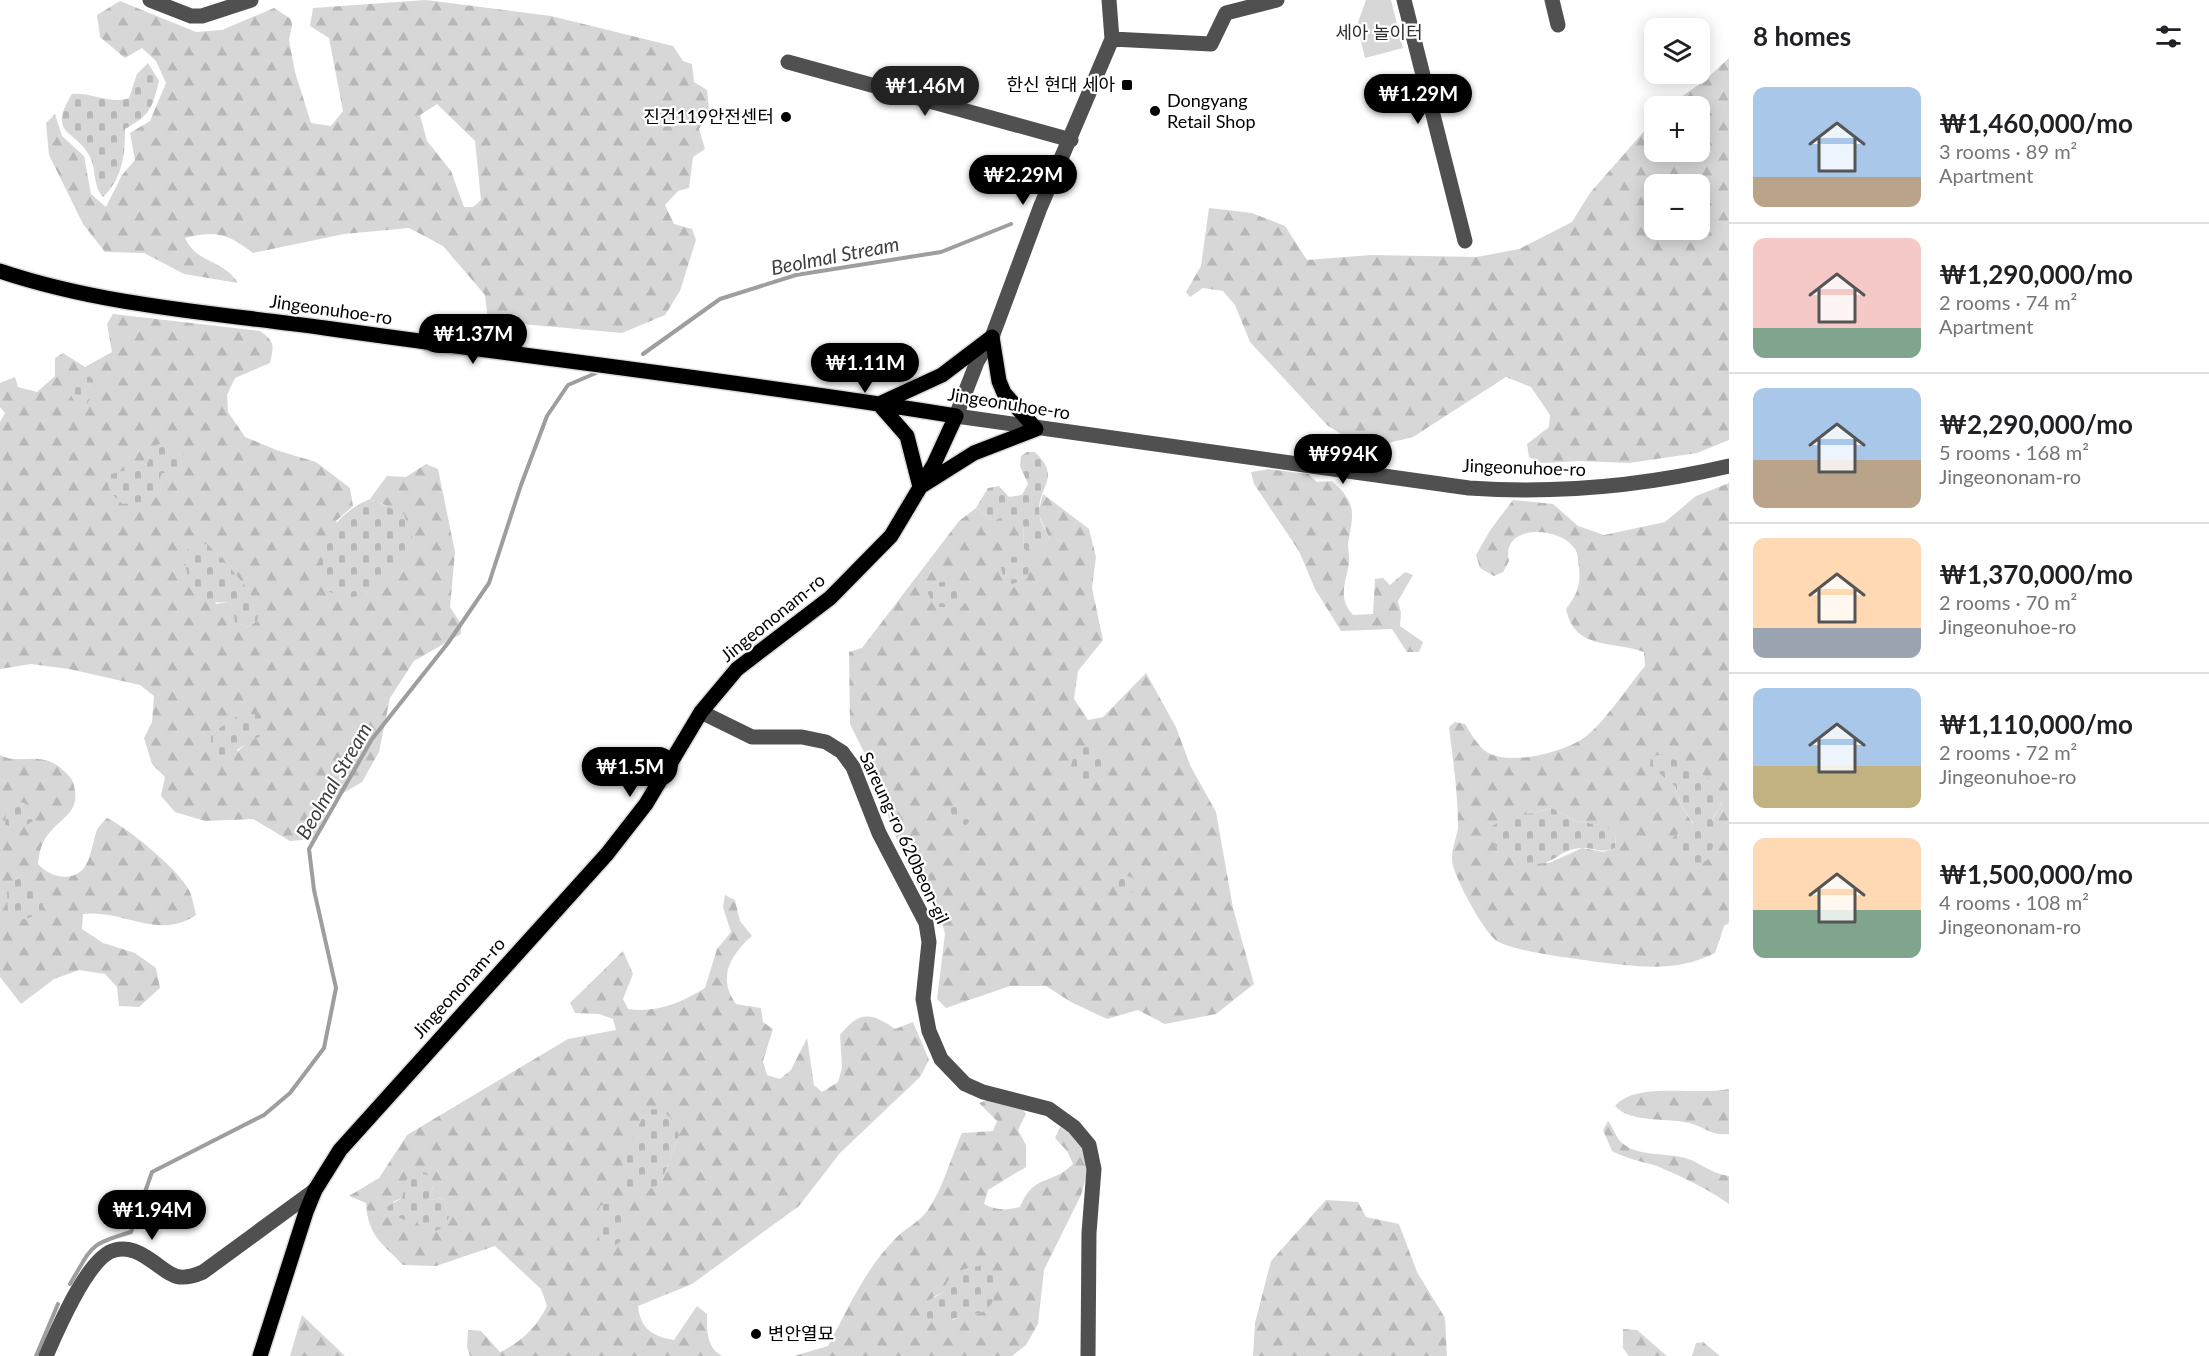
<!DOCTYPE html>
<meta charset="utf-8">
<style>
body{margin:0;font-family:Lato,"Noto Sans KR",sans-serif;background:#f6f6f6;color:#202124;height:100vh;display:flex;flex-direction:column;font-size:22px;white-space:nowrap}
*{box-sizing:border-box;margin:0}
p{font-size:20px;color:#757577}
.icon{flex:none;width:33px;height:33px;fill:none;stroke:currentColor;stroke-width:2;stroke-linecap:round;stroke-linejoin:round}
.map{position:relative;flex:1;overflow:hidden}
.drawer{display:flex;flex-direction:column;background:#fff;width:480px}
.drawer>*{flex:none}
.fabs{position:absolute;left:1644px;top:18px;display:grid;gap:12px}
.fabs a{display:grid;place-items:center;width:66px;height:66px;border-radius:12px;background:#fff;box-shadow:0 3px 15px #0003;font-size:30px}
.price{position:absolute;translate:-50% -51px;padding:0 14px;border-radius:21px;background:#000;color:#fff;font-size:20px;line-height:39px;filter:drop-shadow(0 2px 3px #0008)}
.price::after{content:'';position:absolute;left:50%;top:36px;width:18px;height:14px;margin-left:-9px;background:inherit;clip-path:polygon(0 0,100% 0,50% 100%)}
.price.current{background:#222;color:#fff}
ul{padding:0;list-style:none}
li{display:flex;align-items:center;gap:18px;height:150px;padding:0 24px}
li+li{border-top:2px solid #e0e0e0}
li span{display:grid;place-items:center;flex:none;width:168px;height:120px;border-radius:12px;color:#555}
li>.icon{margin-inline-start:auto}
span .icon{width:72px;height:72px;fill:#fffc;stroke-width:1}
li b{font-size:26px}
h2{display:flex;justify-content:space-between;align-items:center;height:72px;padding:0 24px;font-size:26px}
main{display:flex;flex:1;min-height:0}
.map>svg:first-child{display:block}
.forest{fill:url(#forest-firs);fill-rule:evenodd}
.cemetery{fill:url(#cemetery-stones)}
.park{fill:#d7d7d7}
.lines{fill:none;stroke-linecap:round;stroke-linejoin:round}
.stream{stroke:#9e9e9e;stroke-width:4}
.major-casing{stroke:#dbdbdb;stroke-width:18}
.minor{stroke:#505050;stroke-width:15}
.major{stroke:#000;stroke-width:15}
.poi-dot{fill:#000;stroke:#fff;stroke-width:2}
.labels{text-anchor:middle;stroke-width:4.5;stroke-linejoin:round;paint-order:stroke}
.park-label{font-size:18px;fill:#2e2e2e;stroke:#fff}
.poi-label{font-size:18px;fill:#000;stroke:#fff;text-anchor:end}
.street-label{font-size:18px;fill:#000;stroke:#fff}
.water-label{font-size:20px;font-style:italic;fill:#3f3f3f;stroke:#fff}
</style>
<main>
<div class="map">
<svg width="1729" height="1356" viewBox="0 0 1729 1356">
<defs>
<pattern id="forest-firs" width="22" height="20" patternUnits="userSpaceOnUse" patternTransform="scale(1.5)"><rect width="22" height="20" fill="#d7d7d7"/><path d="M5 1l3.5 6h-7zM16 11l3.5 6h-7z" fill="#b7b7b7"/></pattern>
<pattern id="cemetery-stones" width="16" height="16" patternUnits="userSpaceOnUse" patternTransform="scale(1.5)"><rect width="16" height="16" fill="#d7d7d7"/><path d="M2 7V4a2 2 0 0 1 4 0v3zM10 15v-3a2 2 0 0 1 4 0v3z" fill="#b7b7b7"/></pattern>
</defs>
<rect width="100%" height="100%" fill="#fff"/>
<path class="forest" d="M426,0L551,16L673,46L683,61L692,64L694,82L707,90L709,110L699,129L705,149L693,157L689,188L678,191L665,205L674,224L692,229L696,240L680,291L665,315L622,333L488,321L485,295L443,246L409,228L344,234L253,253C228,234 216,230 185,238C198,265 222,258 238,283L184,274L144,253L105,252L83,224L49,155L46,123L55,114L62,136L84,156L91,194L106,207L122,175L135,160L130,133L150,121L166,83L156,61L142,48L125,58L100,37L97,15L120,1L196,32L222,30L274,8L291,19L292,25L289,40L295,72L311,123L331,126L343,111L329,38L310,26L313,8ZM437,104L475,141L481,200L473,207H464L451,171L427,141L420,115Z
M1729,58V440L1697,453L1629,463L1580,461L1542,463L1529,457L1527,444L1549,427L1550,415L1531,387L1506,377L1413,437L1380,445L1353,442L1327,425L1250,342L1235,305L1223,291L1203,288L1190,297L1186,292L1201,266L1209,208L1252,213L1285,226L1307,260L1371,255L1477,257L1519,249L1572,222L1590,193L1654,120V152H1700V106H1668L1704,81ZM1654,184H1700V230H1654Z
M113,314L260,331C275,341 274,346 270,363L235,378L227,395L228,412L245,437L279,451L316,462L350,488L353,506L336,521L365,595L382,575L405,561L387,506L370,499L387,476L406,477L426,464L438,469L455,552L450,607L461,624V634L414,661L390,698L379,752L362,782L333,799L314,839L290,841L253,819L205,821L175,812L161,796L165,777L152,764L144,738L152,722L154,696L140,685L69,669L31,664L0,669V422L5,413L0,407V383L15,377L18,387L37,392L55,376V358L63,353L85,367L112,352L107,324ZM147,464L163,473L159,476L161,492L135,468ZM184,555L257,621L248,627L236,623L233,607L228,602L216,604ZM229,723L251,739L238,751L211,734Z
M1269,469L1308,474L1317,482L1332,481C1358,504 1353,514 1348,544C1348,550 1350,557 1349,563C1346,583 1337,598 1353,615L1373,614L1375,579L1383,578L1390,585L1405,572L1413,575L1398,601L1401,613L1400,626L1423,642L1419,652H1407L1392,629L1341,631L1315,589L1299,551L1254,484L1251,472Z
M1729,483V923L1724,926L1715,953C1674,974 1634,966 1590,961C1571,958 1512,951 1497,941C1484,932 1451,873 1452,858C1452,847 1457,837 1458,827C1458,793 1453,761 1449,727L1455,722L1465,724C1470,732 1476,743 1484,750C1505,768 1566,752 1585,737C1603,724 1630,684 1645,666L1644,652C1612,640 1575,651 1566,609C1577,595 1581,585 1579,567C1578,561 1578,553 1575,549C1560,525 1500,524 1509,561L1503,572L1494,576L1480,568L1476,555L1491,529L1513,500L1553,504L1578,526L1604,535L1665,522L1696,496ZM1651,766L1697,771L1722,803L1712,820L1717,834L1708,859L1672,838L1693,824L1681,805L1675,786ZM1552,808L1576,821L1605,826L1616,835L1615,848L1603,852L1582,848L1549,863L1511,857L1508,848L1523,816Z
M1043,494L1089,529L1096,557L1092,588L1103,640L1078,671L1074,699L1088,720L1103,717L1146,673L1176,727L1190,765L1216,812L1233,908L1254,984L1216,1014L1165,1024L1138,1010L1107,1019L1071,1002L1046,986H1010L946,1008L937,999L945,934L938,908L900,848L867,758L850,724L849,652L862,648L959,521L976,508L994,521L1008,513L1023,522L1024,549L1049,538L1038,513Z
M0,755C19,766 42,749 64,771C69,776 73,779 74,786C80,811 65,815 51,831C42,840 39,852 38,864C48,876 70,883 83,869C91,860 92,844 96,833C97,827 103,823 107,818C128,828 181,871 190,892C193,900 194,908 196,915C158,941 124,909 83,914L82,929L103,943L135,953L156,968L160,988L139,1007L119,1006L117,987L105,974L79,970L54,979L21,1004L0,977Z
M725,895L735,900L740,921L752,936C730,955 717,978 736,1004L761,1008L763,1022L773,1029L763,1061L767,1075L780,1079L791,1070L807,1038L814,1085L822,1092L838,1082L842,1068L840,1035C859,1011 871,1012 895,1029L913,1022L929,1060L920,1077L840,1153L799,1206L692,1284L638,1306C640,1328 653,1337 674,1340L697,1306L707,1314C707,1330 706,1347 722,1356H470L467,1347L468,1330L481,1331L500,1352C521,1342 537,1327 547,1306L541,1289L495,1246L436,1266L403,1265C381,1242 368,1236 366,1203L349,1196L379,1178L407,1135L568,1039L616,1030L613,1019L599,1014L575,1013L570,1003L623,951L633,974L623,999L628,1009C657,1013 681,1003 705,988L717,949L731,932L723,907ZM645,1111L679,1135L661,1183L640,1128ZM435,1183L428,1200L444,1198L449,1217L416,1215L393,1202Z
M1729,1089V1134C1713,1136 1707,1129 1693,1124C1671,1117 1631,1124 1615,1106C1636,1081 1696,1096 1729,1089Z
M993,1098L1018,1102L1026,1114L1018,1130L1026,1145V1167L988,1190L984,1204C997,1211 1007,1210 1020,1207C1034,1173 1051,1186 1073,1164L1067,1151L1055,1138L1060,1127L1079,1138L1090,1164L1081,1195L1044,1270L1038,1324L1026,1345L1012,1356H794L828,1346C848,1309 864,1271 894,1240C904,1229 920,1222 928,1210C944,1186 950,1159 962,1133L993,1131L997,1121L979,1103ZM944,1292L980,1313L966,1314L953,1320L933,1297Z
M1608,1121C1613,1127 1615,1135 1620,1141C1637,1159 1670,1151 1691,1160C1704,1166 1714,1174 1729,1176V1204C1706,1188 1683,1177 1657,1166C1641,1161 1627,1159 1612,1151L1603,1130Z
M1326,1200L1358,1202L1366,1217L1399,1224L1417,1272L1445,1318L1447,1356H1253L1255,1323L1271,1261Z
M302,1315L345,1356H290Z
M1623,1329L1637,1330L1667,1356H1629L1623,1348Z
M1703,1342L1720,1356H1692L1696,1343Z"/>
<path class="cemetery" d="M148,63L159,81C152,109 150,115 125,129C125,154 123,178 103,197C92,184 97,171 90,157C76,129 46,136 72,94C93,92 110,105 129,98L137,74Z
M80,377H90L95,381L94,391L86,406L76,404L69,392V382Z
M165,441C178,444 185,451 187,465L175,474L163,473L160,476L161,493L151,501L123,504C112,496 106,488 108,475L147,464L155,446Z
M1027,452H1035C1062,478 1038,486 1039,512C1039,520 1046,531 1049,538L1040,553L1024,549L1023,522L1008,514L994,521L976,508L988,488L999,486L1009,497L1022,495L1028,484L1020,466L1021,456Z
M370,499L404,514L413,541L405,561L383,575L365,595L343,598L326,590C316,548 330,516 370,499Z
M207,544C223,562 263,596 257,621L248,627L235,623L233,607L228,602C193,606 188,585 184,555L190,547Z
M1007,557H1020L1029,563L1028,578L1012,584L1003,576L1000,564Z
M943,582L955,583L969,598L962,607H939L931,600L927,591L930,584Z
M242,713L260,715L266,722L265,734C249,740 238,751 222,758L211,749V734Z
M1089,744L1105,751L1111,765L1105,777L1088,780L1075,778L1070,770C1073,756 1076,749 1089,744Z
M1662,754C1678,762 1727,779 1721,803C1720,809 1714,814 1712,820L1718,834L1708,859L1698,867C1683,863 1672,855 1672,838L1693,823L1681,805L1675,786L1650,766L1651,757Z
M957,801L969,805L973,818L966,825L955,821L950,810Z
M22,802L34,808L33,821L22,828L5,825L6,811Z
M1552,808L1576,821L1606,826L1616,835L1615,848C1599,854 1597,848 1583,848C1553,848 1553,877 1511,857L1507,848H1497L1489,835L1491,827C1509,815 1532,815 1552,808Z
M1118 885a9 9 0 1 1 18 0a9 9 0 1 1-18 0Z
M24,877C39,882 42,890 43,906C34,918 21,925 8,913L7,892L13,881Z
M660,1109L671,1118L679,1135L661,1183L650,1189H628C611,1162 637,1137 645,1110Z
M415,1171L427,1173L435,1183L428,1200L444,1198L449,1217L443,1228L432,1232L418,1224L416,1216L411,1222L389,1214L387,1207L402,1198L407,1179Z
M605,1204H619L627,1227L621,1241L610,1249L601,1245C597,1233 595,1218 600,1206Z
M985,1265L992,1269C998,1287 997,1295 987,1311L935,1323L922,1315V1304L944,1292C948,1270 965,1268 985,1265Z"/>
<path class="park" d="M1366,0H1391L1403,48L1365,58L1357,25Z"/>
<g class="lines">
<path class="stream" d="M643,354L720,299L796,275L941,252L1011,224
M70,1284C93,1246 87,1245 131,1232L152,1172L264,1115L290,1093L324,1048L336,988L314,890L309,849L372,739L448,643L489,583L521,485L547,416L568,385L596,373
M36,1356L58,1304"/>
<g class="major-casing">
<path id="major" d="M0,271C104,306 217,313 325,328C536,358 747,382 956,416L934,464L891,536L830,598L737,669L701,712L646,804L607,854L340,1150L315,1190L306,1212L260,1356
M992,337L999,381L1004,393L1036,429L974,453L920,487L907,436L879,404L942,375Z"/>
</g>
<path class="minor" d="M150,0L191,16H202L251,0
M1109,0L1112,39L1040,208L992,337L977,362L956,416L1469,488C1557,494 1643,486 1729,466
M1404,0L1465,241
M1552,0L1558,25
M1112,39L1211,44L1226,13L1277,0
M788,62L1071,140
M701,712L752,737H802L826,742L842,752L853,767L879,833L926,923L929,942L923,999L929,1031L941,1059L965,1084L983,1092L1049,1109L1074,1127L1089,1145L1094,1169L1089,1233L1088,1356
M46,1356C57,1331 88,1256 115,1250C126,1247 137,1251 146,1257C169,1271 173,1285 203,1272L315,1190"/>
<use href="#major" class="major"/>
</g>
<g class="poi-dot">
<rect x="1121" y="79" width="12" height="12" rx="3"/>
<circle cx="1155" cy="111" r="6"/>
<circle cx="786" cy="117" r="6"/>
<circle cx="756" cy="1334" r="6"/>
</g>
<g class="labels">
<g class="park-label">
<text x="1379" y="39">세아 놀이터</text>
</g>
<g class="poi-label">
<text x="1115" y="91">한신 현대 세아</text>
<text x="1167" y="107" text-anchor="start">Dongyang<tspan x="1167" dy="21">Retail Shop</tspan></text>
<text x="774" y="123">진건119안전센터</text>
<text x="768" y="1340" text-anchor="start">변안열묘</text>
</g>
<g class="street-label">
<text transform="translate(331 310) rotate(8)" y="6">Jingeonuhoe-ro</text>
<text transform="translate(1009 404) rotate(9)" y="6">Jingeonuhoe-ro</text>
<text transform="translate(1524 468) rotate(2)" y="6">Jingeonuhoe-ro</text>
<text transform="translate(773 618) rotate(-39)" y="6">Jingeononam-ro</text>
<text transform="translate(904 838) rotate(65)" y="6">Sareung-ro 620beon-gil</text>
<text transform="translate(459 988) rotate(-48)" y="6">Jingeononam-ro</text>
</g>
<g class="water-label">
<text transform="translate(835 256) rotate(-11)" y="7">Beolmal Stream</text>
<text transform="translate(334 781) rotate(-60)" y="7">Beolmal Stream</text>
</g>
</g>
</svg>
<div class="fabs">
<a><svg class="icon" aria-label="layers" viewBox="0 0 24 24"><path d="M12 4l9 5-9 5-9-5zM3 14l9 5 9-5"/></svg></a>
<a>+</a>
<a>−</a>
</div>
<b class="price current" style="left:925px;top:117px">₩1.46M</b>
<b class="price" style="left:1418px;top:125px">₩1.29M</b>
<b class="price" style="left:1023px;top:206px">₩2.29M</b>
<b class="price" style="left:473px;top:365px">₩1.37M</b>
<b class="price" style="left:865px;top:394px">₩1.11M</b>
<b class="price" style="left:1343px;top:485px">₩994K</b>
<b class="price" style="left:630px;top:798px">₩1.5M</b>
<b class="price" style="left:152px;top:1241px">₩1.94M</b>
</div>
<section class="drawer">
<h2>8 homes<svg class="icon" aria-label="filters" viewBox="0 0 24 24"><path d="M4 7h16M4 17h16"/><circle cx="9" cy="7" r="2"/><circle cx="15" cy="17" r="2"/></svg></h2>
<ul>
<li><span style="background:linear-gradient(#a9c7e8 75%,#b9a48a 0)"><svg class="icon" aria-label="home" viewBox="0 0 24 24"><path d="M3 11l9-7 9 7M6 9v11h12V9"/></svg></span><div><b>₩1,460,000/mo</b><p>3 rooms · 89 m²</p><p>Apartment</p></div></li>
<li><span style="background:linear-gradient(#f6c9c9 75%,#7fa58c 0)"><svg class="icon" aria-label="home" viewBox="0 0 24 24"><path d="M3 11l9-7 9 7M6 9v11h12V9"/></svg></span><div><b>₩1,290,000/mo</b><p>2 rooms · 74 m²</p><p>Apartment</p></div></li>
<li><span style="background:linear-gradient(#a9c7e8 60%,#b9a48a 0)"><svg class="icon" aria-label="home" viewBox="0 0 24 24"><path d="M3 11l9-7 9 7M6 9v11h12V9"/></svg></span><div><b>₩2,290,000/mo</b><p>5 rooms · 168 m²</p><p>Jingeononam-ro</p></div></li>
<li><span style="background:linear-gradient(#ffd9b3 75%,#9aa5b1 0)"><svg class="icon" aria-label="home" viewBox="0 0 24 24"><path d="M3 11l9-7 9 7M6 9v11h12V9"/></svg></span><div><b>₩1,370,000/mo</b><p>2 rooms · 70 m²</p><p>Jingeonuhoe-ro</p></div></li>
<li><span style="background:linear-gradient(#a9c7e8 65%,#c2b280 0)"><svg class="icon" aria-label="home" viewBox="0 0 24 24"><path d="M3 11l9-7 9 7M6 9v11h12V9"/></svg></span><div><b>₩1,110,000/mo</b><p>2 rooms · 72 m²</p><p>Jingeonuhoe-ro</p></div></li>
<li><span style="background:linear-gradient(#ffd9b3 60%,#7fa58c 0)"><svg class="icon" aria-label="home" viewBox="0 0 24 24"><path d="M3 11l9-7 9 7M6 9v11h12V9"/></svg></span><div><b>₩1,500,000/mo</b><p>4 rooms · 108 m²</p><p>Jingeononam-ro</p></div></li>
</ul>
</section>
</main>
